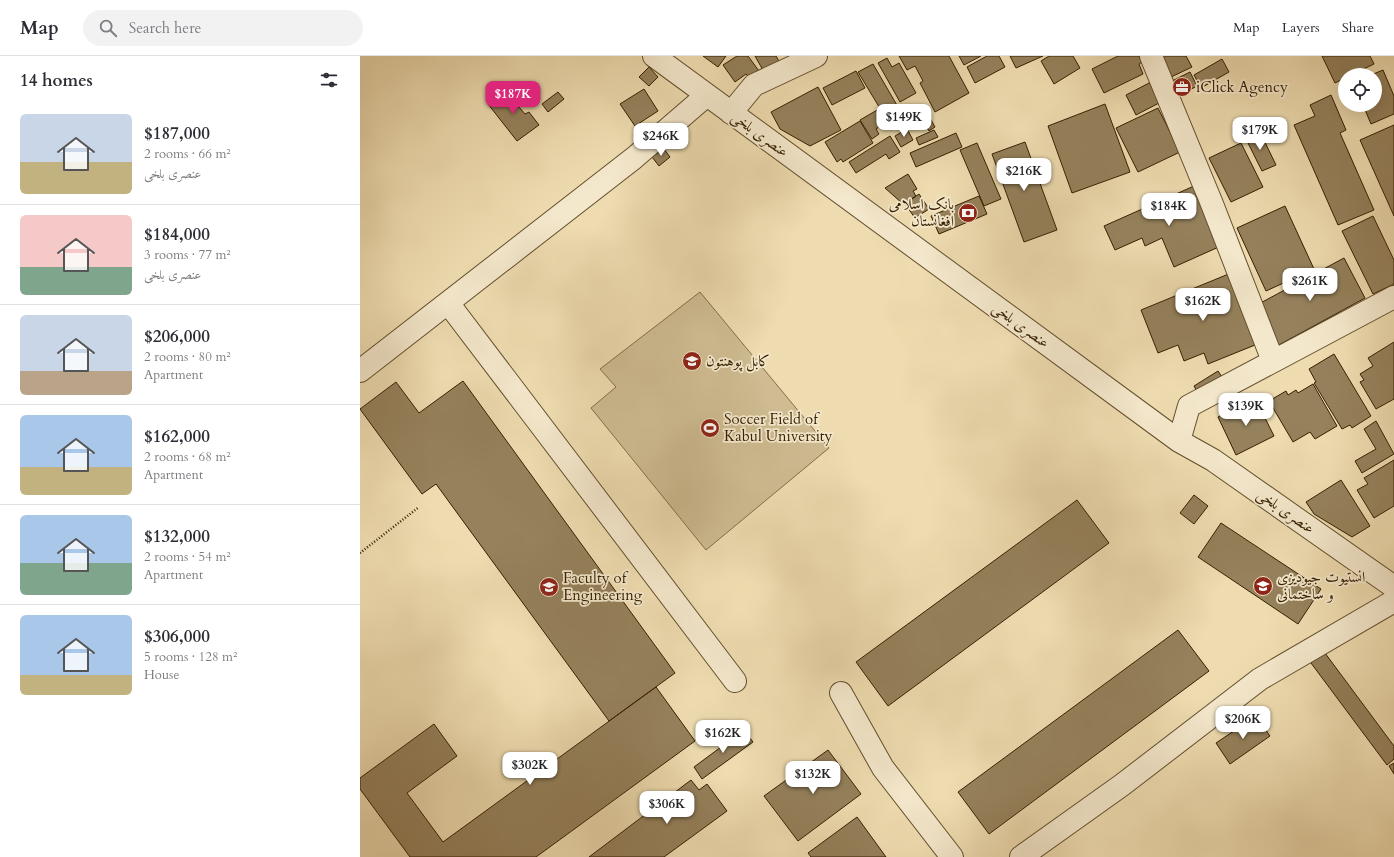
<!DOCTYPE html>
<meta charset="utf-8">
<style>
body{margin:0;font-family:Cardo,Amiri,serif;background:#f2f2f3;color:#2b2b33;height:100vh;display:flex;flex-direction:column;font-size:15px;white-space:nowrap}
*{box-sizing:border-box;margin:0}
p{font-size:13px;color:#7c7c81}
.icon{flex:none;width:22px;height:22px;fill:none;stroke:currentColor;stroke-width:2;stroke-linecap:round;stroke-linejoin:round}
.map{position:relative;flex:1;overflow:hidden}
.panel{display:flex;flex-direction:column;background:#fff;width:360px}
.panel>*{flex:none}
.tools{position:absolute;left:978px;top:12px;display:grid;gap:8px}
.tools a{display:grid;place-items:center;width:44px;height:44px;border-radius:50%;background:#fff;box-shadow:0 4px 16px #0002;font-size:20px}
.price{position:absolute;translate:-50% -34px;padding:0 9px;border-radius:8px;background:#fff;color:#222;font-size:13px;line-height:26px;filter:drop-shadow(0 1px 2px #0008)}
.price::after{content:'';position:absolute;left:50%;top:24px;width:12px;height:9px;margin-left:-6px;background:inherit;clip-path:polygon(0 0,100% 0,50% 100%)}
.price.active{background:#db2777;color:#fff}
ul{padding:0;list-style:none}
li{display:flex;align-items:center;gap:12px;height:100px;padding:0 20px}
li+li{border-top:1px solid #e1e1e2}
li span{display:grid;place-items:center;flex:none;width:112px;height:80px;border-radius:6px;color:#555}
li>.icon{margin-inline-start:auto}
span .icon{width:48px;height:48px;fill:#fffc;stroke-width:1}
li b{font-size:17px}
h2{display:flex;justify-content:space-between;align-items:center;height:48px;padding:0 20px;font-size:17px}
header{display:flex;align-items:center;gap:24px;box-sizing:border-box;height:56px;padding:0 20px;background:#fff;border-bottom:1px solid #e1e1e2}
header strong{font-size:19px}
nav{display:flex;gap:22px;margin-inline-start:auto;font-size:14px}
.search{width:280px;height:36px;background:#f2f2f3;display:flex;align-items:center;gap:10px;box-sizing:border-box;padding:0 14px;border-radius:22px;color:#7c7c81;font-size:15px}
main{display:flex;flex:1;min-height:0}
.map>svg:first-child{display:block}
.green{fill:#cfbc92;stroke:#826e49}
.building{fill:#95815c;stroke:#351f00}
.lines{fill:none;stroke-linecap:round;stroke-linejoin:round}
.minor-casing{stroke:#634e2c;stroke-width:24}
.path{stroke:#351f00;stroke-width:2.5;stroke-dasharray:1 2;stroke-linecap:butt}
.minor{stroke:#f4e8cc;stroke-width:22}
.labels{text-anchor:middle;stroke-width:3.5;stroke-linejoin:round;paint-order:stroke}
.poi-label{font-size:15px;fill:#351f00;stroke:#f4e8cc;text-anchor:start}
.street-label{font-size:15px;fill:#351f00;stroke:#f4e8cc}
</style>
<header>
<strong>Map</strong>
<div class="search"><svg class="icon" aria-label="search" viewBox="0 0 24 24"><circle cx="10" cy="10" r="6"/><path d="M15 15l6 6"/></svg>Search here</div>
<nav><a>Map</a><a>Layers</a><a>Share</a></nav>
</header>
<main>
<section class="panel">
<h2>14 homes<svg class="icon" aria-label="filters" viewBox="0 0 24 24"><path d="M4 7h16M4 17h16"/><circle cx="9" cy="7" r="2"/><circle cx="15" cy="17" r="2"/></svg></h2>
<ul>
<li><span style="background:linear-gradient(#c9d6e8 60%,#c2b280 0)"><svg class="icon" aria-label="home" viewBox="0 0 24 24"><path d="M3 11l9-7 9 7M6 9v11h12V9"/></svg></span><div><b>$187,000</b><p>2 rooms · 66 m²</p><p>عنصری بلخی</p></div></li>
<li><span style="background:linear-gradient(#f6c9c9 65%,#7fa58c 0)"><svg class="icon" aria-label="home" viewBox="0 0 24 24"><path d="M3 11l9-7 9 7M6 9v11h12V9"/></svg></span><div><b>$184,000</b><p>3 rooms · 77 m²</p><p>عنصری بلخی</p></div></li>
<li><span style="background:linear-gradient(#c9d6e8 70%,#b9a48a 0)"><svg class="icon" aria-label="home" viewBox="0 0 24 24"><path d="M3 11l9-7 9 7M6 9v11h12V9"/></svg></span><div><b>$206,000</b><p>2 rooms · 80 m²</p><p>Apartment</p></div></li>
<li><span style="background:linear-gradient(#a9c7e8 65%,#c2b280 0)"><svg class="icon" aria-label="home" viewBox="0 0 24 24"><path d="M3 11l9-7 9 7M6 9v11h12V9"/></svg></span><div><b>$162,000</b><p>2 rooms · 68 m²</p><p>Apartment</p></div></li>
<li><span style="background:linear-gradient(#a9c7e8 60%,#7fa58c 0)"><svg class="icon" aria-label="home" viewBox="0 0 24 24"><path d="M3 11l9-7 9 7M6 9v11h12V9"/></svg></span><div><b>$132,000</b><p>2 rooms · 54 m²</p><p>Apartment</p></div></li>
<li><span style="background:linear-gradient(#a9c7e8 75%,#c2b280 0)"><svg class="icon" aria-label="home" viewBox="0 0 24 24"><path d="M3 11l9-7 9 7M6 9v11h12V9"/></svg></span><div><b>$306,000</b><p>5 rooms · 128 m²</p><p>House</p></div></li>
</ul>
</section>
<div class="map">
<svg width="1034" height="801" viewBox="0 0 1034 801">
<rect width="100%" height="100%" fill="#eedcb0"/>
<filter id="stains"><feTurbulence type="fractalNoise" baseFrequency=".005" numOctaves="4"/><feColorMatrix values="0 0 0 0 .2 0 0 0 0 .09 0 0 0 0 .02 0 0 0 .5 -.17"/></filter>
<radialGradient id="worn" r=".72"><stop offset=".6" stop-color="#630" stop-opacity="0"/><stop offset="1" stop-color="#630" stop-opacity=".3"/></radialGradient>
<path class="green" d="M340,236L469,392L346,494L231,352L256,331L240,313Z"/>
<path class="building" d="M343,0H366L358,11Z
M377,0H388L399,15L389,22L386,18L375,26L363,9Z
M395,0H416L420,7L404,16Z
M539,0H589L609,37L575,56L560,27L563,25L555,10L547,14Z
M599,0H621L604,9Z
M627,0H639L645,11L615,27L607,11Z
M650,0H683L656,12Z
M689,0H713L720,12L694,28L681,5Z
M758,0H779L782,6L779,8L783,18L744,37L732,13Z
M798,0H826L832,11L809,22Z
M962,0H1010L1014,8L991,19H985V22L975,27Z
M527,2L532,11L539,7L556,37L540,46L518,7Z
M862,3L869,16L841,32L834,19Z
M513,8L538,51L524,59L498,16Z
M289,11L298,21L289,30L279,21Z
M1023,14L1034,40V58L1011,68L1003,49H1015V19H1011Z
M496,15L505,32L472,49L463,32Z
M830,16L837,30L820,39L812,25Z
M791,26L801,46L776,59L766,39Z
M149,31L157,41L153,44L165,58L169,56L179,69L157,85L128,48Z
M458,31L481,74L450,90L420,73L411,56Z
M284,33L298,55L275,70L260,48Z
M198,36L204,43L188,56L182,48Z
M971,39L986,74L980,77L1014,154L978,169L934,69L955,60L950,49Z
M745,48L770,116L712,137L688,70Z
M798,52L820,96L778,116L756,72Z
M519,53L527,66L516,73L519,78L512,83L500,64Z
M566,55L575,71L569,75L559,58Z
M500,65L513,87L483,106L481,103L477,106L465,86Z
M1034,69V160L1000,84Z
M547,73L553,84L541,91L535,80Z
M574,74L578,81L559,89L556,82Z
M899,74L916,109L902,115L885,81Z
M596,77L602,91L556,111L550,97Z
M530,80L540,96L529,103L526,98L496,117L489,106Z
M665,86L697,174L664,186L632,98Z
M617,87L641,143L624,150L600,94Z
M881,87L903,131L871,146L849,102Z
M304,93L310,101L299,110L292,101Z
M548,118L557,133L553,135L556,140L543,148L525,132Z
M834,130L861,190L814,211L802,182L785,190L782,182L755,194L744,170Z
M559,138L569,153L555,162L545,148Z
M619,140L627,158L579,178L571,160Z
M925,150L954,213L906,235L877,172Z
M1013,160L1034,204V228L1013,238L982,175Z
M984,202L1005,242L917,290L895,250Z
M871,217L900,287L848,308L844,297L824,305L818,289L798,297L781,254Z
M1034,286V343L1016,353L1000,326L1004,324L1000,318L1013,310L1008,302Z
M974,298L1011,360L992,372L990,369L982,373L954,327L956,326L949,313Z
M858,315L864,324L839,339L834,330Z
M103,325L315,617L249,665L76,428L62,438L0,353L36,326L59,357Z
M953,328L977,370L955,383L950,376L933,386L909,345L926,335L928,339L936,334L938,337Z
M895,342L914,380L876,399L858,361Z
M1016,365L1034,398L1002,417L995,405L1016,393L1004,373Z
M1034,404V450L1014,462L997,434L1008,428L1004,422Z
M981,424L1010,470L992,481L954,458L946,446Z
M834,439L848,450L834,468L820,457Z
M717,444L749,487L528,650L496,606Z
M861,467L961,533L938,568L838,501Z
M818,574L849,615L629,778L598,736Z
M962,593L1034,690V703L1027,709L948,603Z
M296,631L335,685L176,801H50L0,733V722L74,668L97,700L47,737L83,786Z
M896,660L910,680L870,708L856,687Z
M384,674L393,686L342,723L334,711Z
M468,694L501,738L438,785L404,740Z
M1034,707V718L1029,710Z
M331,724L339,734L347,728L367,755L304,801H229Z
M497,761L526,801H451L448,797Z"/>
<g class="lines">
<g class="minor-casing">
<path id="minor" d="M294,0L819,385L853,404L1034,531
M791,0L852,148L913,305
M371,57L394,29L456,0
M88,247L375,625
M0,315L274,102L347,39
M819,385L829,350L1034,241
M481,637L523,712L592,801
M661,801L762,729L900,623L1034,545"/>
</g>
<path class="path" d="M0,497L59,451"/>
<use href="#minor" class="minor"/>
</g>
<defs>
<g id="office-disc" transform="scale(1)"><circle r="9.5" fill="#8f2418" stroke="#f4e8cc"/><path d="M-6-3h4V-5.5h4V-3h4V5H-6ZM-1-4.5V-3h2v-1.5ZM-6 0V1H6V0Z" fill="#fff"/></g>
<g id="bank-disc" transform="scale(1)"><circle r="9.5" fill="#8f2418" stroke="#f4e8cc"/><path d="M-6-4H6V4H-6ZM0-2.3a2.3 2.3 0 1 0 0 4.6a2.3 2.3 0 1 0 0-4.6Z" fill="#fff"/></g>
<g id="university-disc" transform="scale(1)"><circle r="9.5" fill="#8f2418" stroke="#f4e8cc"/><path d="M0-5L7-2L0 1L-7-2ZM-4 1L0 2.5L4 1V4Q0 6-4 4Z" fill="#fff"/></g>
<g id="stadium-disc" transform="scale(1)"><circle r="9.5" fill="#8f2418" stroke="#f4e8cc"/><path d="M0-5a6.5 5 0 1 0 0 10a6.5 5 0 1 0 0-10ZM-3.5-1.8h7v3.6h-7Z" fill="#fff"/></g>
</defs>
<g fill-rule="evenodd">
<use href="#office-disc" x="822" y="31"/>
<use href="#bank-disc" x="608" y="157"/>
<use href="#university-disc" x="332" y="305"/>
<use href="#stadium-disc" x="350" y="372"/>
<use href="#university-disc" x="903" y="530"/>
<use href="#university-disc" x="189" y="531"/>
</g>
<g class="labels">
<g class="poi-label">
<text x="836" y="36">iClick Agency</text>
<text x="594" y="153" text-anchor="end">بانک اسلامی<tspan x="594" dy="17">افغانستان</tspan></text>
<text x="346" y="310">کابل پوهنتون</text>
<text x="364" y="368">Soccer Field of<tspan x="364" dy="17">Kabul University</tspan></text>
<text x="917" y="526">انستیوت جیودیزی<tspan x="917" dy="17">و ساختمانی</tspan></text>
<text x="203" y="527">Faculty of<tspan x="203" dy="17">Engineering</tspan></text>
</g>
<g class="street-label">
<text transform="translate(400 78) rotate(36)" y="5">عنصری بلخی</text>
<text transform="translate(661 269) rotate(36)" y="5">عنصری بلخی</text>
<text transform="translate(926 455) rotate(35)" y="5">عنصری بلخی</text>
</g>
</g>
<rect width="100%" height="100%" filter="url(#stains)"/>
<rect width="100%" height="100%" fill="url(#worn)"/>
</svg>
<div class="tools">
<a><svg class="icon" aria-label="locate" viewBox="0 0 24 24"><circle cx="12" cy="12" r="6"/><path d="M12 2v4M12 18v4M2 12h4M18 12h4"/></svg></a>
</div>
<b class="price active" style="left:153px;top:59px">$187K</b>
<b class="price" style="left:544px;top:82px">$149K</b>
<b class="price" style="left:900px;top:95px">$179K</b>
<b class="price" style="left:301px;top:101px">$246K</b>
<b class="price" style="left:664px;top:136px">$216K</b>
<b class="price" style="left:809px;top:171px">$184K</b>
<b class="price" style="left:950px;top:246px">$261K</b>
<b class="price" style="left:843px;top:266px">$162K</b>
<b class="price" style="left:886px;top:371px">$139K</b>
<b class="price" style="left:883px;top:684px">$206K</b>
<b class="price" style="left:363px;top:698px">$162K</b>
<b class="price" style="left:170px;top:730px">$302K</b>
<b class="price" style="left:453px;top:739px">$132K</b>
<b class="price" style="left:307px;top:769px">$306K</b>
</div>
</main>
